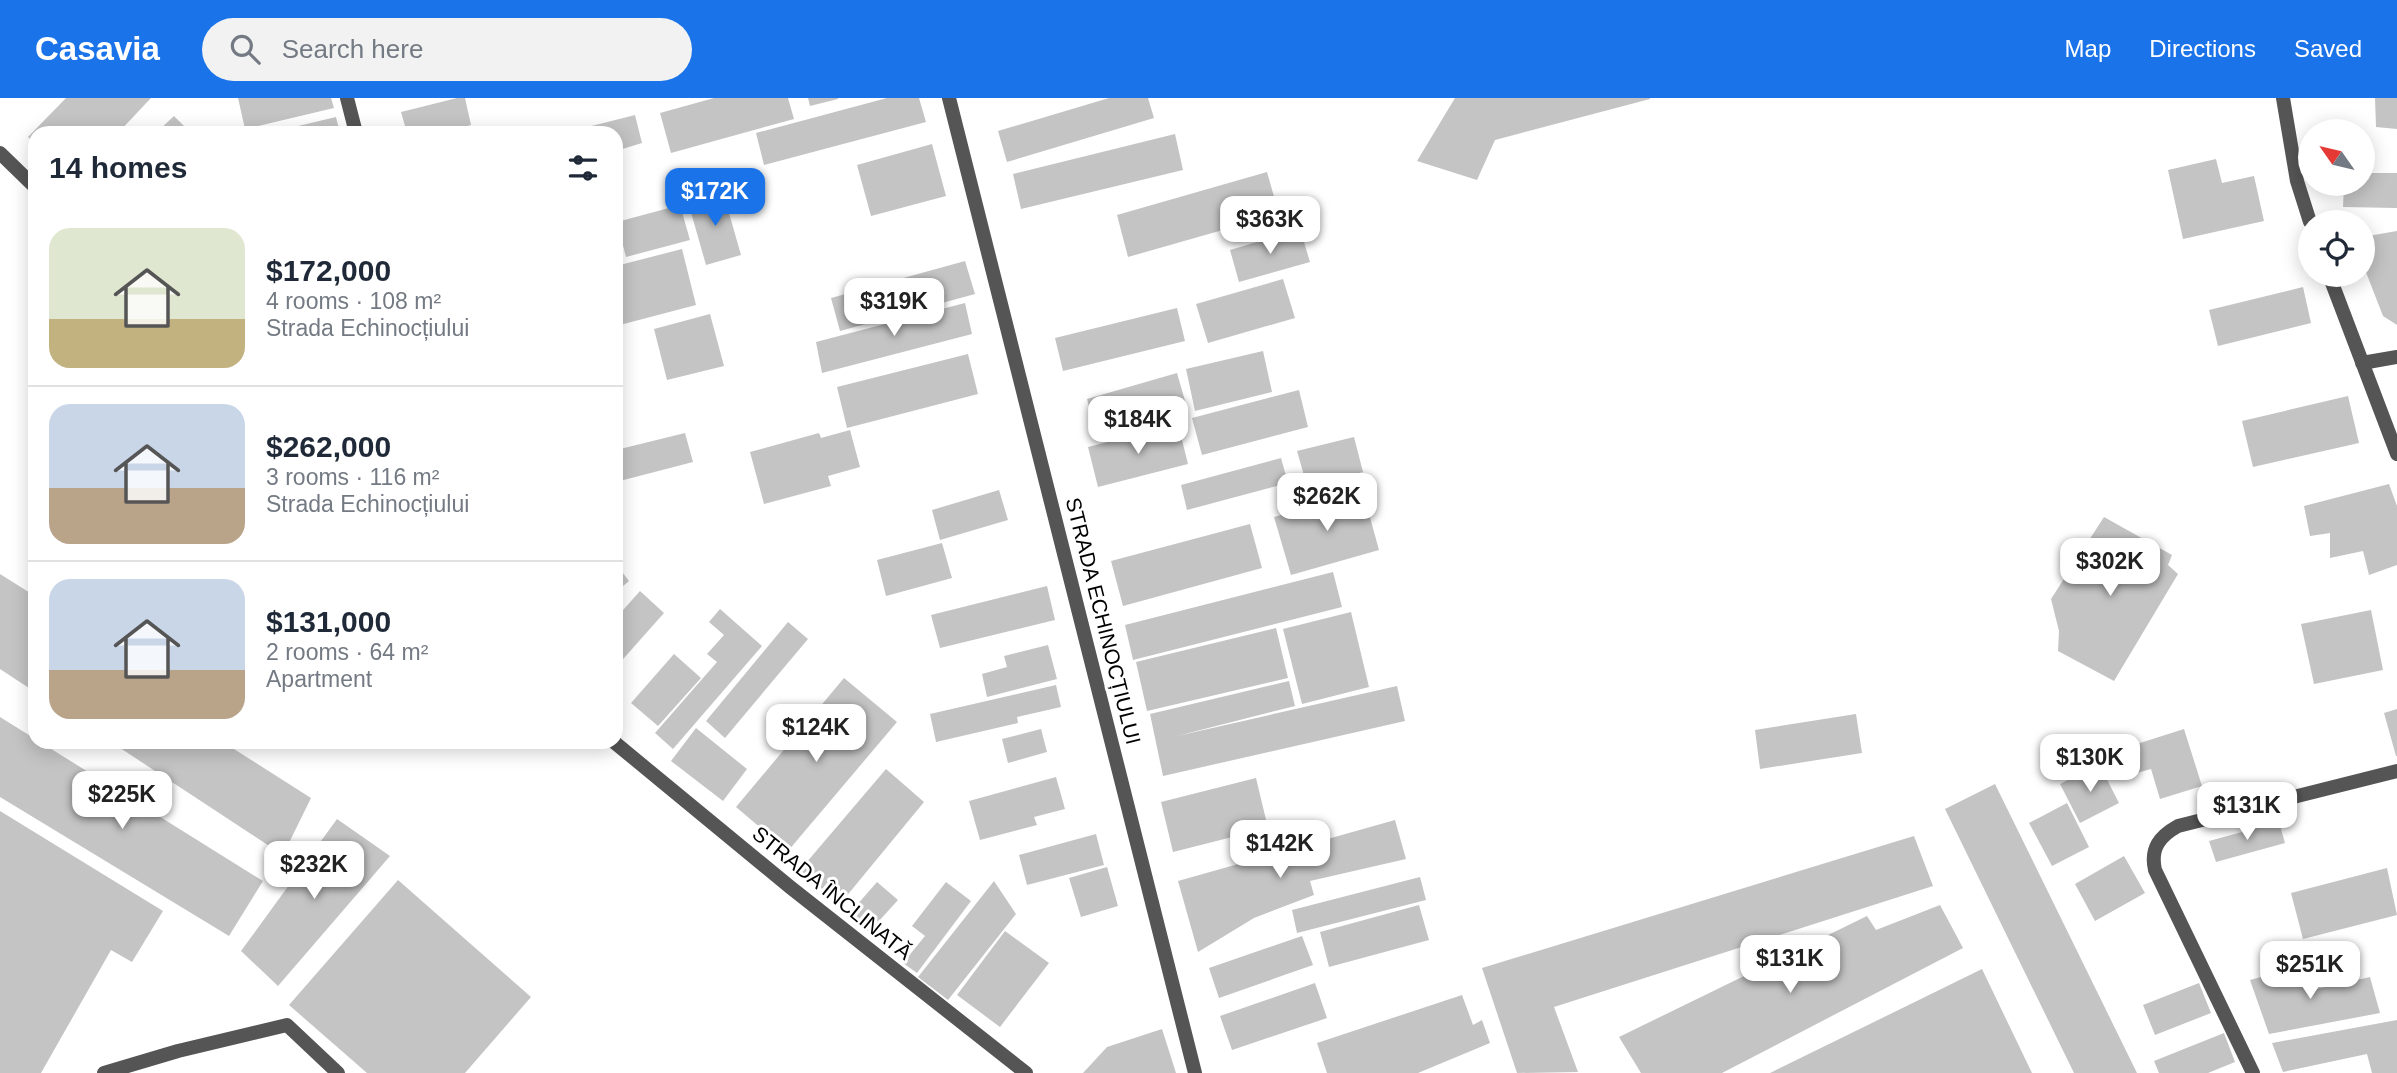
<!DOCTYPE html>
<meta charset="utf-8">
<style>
body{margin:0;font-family:Arial,sans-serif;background:#f2f2f3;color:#1f2937;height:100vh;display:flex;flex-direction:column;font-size:26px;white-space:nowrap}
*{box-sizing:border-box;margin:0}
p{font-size:23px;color:#747a83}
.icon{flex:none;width:38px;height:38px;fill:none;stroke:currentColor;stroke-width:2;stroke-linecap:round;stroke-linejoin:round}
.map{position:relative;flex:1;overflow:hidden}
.panel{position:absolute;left:28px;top:28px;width:595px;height:623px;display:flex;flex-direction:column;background:#fff;border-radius:21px;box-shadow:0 4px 18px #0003}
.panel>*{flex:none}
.needle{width:46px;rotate:304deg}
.buttons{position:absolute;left:2298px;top:21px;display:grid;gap:14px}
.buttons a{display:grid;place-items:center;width:77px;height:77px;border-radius:50%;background:#fff;box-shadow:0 4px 18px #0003;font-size:35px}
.price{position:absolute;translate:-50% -60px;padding:0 16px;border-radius:14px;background:#fff;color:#222;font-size:23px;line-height:46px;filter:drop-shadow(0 2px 4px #0008)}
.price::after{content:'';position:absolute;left:50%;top:42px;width:21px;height:16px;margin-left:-10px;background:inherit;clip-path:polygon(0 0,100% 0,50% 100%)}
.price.selected{background:#1a73e8;color:#fff}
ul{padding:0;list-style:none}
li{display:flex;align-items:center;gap:21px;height:175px;padding:0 21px}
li+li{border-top:2px solid #e0e1e3}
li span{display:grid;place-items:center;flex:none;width:196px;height:140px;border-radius:21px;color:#555}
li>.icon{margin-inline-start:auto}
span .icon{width:84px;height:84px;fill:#fffc;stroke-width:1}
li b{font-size:30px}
h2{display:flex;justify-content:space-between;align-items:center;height:84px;padding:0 21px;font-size:30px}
header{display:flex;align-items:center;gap:42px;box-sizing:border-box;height:98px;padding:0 35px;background:#1a73e8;color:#fff}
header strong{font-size:33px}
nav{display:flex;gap:38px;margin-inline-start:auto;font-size:24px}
.search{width:490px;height:63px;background:#f2f2f3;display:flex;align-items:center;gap:18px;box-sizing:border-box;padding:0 24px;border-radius:38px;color:#747a83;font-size:26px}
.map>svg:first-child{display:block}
.building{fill:#c4c4c4}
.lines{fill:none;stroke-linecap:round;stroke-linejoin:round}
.service{stroke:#555;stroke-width:14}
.minor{stroke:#555;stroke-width:14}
.labels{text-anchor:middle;stroke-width:6;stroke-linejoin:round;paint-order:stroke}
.street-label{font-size:21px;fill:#000;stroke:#fff}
</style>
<header>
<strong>Casavia</strong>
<div class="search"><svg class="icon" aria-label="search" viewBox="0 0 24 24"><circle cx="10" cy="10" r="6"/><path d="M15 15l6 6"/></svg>Search here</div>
<nav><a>Map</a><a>Directions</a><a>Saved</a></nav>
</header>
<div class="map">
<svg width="2397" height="975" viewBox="0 0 2397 975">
<rect width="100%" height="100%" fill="#fff"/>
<path class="building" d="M66,0H151L118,35H35V46L28,39Z
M238,0H331L334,10L245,31Z
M457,0H465L471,27L441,35H407L401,14Z
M714,0H788L794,21L671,55L660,15Z
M808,0H838V1L810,8Z
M887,0H919L926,24L764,67L756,35Z
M1109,0H1148L1154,20L1007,64L998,33Z
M1455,0H1650V1L1495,42L1477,82L1417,63Z
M2375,0H2397V31L2376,29Z
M635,17L642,45L616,53V35H564Z
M174,18L191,35H156Z
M336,19L340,35H273V34Z
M1175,36L1183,72L1021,111L1013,76Z
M932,46L946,98L871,118L857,67Z
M2216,61L2222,85L2254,78L2264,123L2183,141L2168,72Z
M1267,74L1279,116L1128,159L1117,117Z
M2362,75H2397V110L2343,109L2344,86H2362Z
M723,94L741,157L706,167L688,104Z
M680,107L690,142L626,159L617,124Z
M1300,131L1310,164L1239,184L1230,152Z
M2397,133V227L2383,218L2362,164V139Z
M682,151L696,207L616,228V168Z
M965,163L975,196L840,233L831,200Z
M1283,181L1295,220L1208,245L1196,206Z
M2303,189L2311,225L2218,248L2209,212Z
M965,205L972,236L822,275L816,244Z
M1177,210L1185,243L1063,273L1055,240Z
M710,216L724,268L667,282L654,231Z
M1263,253L1272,294L1195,313L1186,271Z
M968,256L978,296L847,330L837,289Z
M1177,275L1188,313L1097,339L1087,301Z
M1299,292L1308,329L1202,357L1192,320Z
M2348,298L2359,345L2253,369L2242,323Z
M1178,326L1188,366L1098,389L1088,349Z
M850,332L860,369L828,378L831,388L764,406L750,354L819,335L821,340Z
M685,335L693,364L616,384V352Z
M1354,339L1363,374L1307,388L1297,353Z
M1281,360L1288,385L1187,412L1181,387Z
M2389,386L2397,408V467L2369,477L2363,453L2330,460V435L2310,438L2304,408Z
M999,392L1008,422L940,442L932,412Z
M1363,394L1379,452L1291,477L1274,419Z
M2104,419L2172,457L2168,467L2178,476L2114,583L2058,553L2059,533L2051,501Z
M1250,426L1262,470L1123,508L1111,463Z
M942,445L952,480L886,498L877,462Z
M616,466L629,483L616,494Z
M1333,474L1342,509L1133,562L1125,527Z
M0,476L35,498V594L0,571Z
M1047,488L1055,522L940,550L931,517Z
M640,493L664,515L616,569V520Z
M720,511L762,548L673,651L655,635L717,564L707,556L724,537L709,524Z
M2371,512L2383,572L2314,586L2301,526Z
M1351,514L1369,589L1302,606L1283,531Z
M788,524L808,541L725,640L706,623Z
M1276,530L1288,580L1147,613L1136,564Z
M1048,547L1057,581L987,599L982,576L1007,569L1004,558Z
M674,556L701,580L658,628L631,605Z
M844,580L897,624L788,753L736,709Z
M1289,583L1295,608L1177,638L1397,588L1405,623L1163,678L1150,616Z
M1056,587L1061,609L1017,619L1018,625L936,644L930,616Z
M2397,611V658H2396L2384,615Z
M1856,616L1862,655L1760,671L1755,632Z
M0,619L263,783L229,838L0,699Z
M696,630L747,671L723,703L671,663Z
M1041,631L1047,654L1008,665L1002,641Z
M2184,631L2202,688L2160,701L2151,671L2126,678L2118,652Z
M111,644H223L311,700L283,757Z
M2099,666L2119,705L2080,725L2060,686Z
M886,671L924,704L840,806L800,772Z
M1056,679L1065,711L1034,719L1037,727L980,742L969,703Z
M1256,680L1268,730L1173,754L1161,704Z
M1995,686L2137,975H2074L1945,711Z
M2067,705L2089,749L2052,768L2029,725Z
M0,713L163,813L132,864L111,852L41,975H0Z
M337,721L390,758L278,888L241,853Z
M1395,722L1406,761L1310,783L1314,797L1254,820L1198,854L1178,783Z
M2279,724L2285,745L2216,764L2209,743Z
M1096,736L1104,767L1027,787L1019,757Z
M1914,738L1933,788L1554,909L1578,974L1517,975L1482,870Z
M2124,758L2145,795L2095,823L2075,786Z
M1107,769L1118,808L1081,819L1069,780Z
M2387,770L2397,817L2303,841L2291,795Z
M1420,779L1426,802L1297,835L1292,812Z
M398,782L531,899L465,975H367L289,907Z
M994,783L1016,816L948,902L918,879Z
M877,784L898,802L869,834L849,816Z
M946,784L971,803L917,875L903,865L925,838L912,828Z
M1419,807L1429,842L1329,869L1320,834Z
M1940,807L1963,850L1722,975H1641L1619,939L1867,818L1876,832Z
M1005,833L1049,865L1000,929L957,897Z
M1302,838L1313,867L1219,900L1209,870Z
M2301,868L2308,893L2370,879L2380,915L2269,936L2250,882Z
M1982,871L2032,975H1770Z
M1315,885L1327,920L1232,952L1220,918Z
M2199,885L2211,915L2155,937L2143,907Z
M1462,897L1473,927L1482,922L1490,945L1418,975H1327L1317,945Z
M2397,922V975H2372L2367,956L2283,974L2272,945Z
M1162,931L1176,975H1083L1107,949Z
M2224,935L2235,964L2208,975H2159L2154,963Z"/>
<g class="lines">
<path class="service" d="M104,975L178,953L287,927L338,975"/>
<path class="minor" d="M347,0L356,35
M949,0L1195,975
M2283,0L2297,83L2310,124
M0,55L35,89
M2329,177L2397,356
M2362,265L2397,259
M614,644L790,789L1026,975
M2253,975L2155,772C2150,750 2160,738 2178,728L2397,673"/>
</g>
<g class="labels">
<g class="street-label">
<text transform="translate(1103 523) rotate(76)" y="7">STRADA ECHINOCȚIULUI</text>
<text transform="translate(832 795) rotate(39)" y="7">STRADA ÎNCLINATĂ</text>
</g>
</g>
</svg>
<div class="buttons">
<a><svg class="needle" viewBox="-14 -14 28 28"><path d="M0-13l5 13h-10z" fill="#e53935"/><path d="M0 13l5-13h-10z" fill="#747a83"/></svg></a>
<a><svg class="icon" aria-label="locate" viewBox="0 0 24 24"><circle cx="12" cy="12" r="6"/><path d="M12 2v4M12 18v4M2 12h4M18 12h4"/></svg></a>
</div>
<b class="price selected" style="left:715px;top:130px">$172K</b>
<b class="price" style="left:1270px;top:158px">$363K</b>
<b class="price" style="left:894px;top:240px">$319K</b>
<b class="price" style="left:1138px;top:358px">$184K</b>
<b class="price" style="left:1327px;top:435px">$262K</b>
<b class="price" style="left:2110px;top:500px">$302K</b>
<b class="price" style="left:816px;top:666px">$124K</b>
<b class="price" style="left:2090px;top:696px">$130K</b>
<b class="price" style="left:122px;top:733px">$225K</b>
<b class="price" style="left:2247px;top:744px">$131K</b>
<b class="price" style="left:1280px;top:782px">$142K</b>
<b class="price" style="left:314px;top:803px">$232K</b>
<b class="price" style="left:1790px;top:897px">$131K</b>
<b class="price" style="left:2310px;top:903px">$251K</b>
<section class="panel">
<h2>14 homes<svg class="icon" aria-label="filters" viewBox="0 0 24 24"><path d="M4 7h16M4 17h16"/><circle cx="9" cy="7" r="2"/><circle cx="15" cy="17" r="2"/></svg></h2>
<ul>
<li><span style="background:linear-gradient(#dfe7d0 65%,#c2b280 0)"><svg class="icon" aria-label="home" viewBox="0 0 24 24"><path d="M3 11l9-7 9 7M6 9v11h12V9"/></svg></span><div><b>$172,000</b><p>4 rooms · 108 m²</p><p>Strada Echinocțiului</p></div></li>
<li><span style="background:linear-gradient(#c9d6e8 60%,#b9a48a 0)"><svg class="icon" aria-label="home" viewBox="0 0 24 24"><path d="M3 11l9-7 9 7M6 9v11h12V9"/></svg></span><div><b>$262,000</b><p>3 rooms · 116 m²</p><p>Strada Echinocțiului</p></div></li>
<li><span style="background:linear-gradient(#c9d6e8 65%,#b9a48a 0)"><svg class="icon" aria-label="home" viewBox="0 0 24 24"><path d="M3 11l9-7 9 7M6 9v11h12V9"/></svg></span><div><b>$131,000</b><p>2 rooms · 64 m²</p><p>Apartment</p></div></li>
</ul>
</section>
</div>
